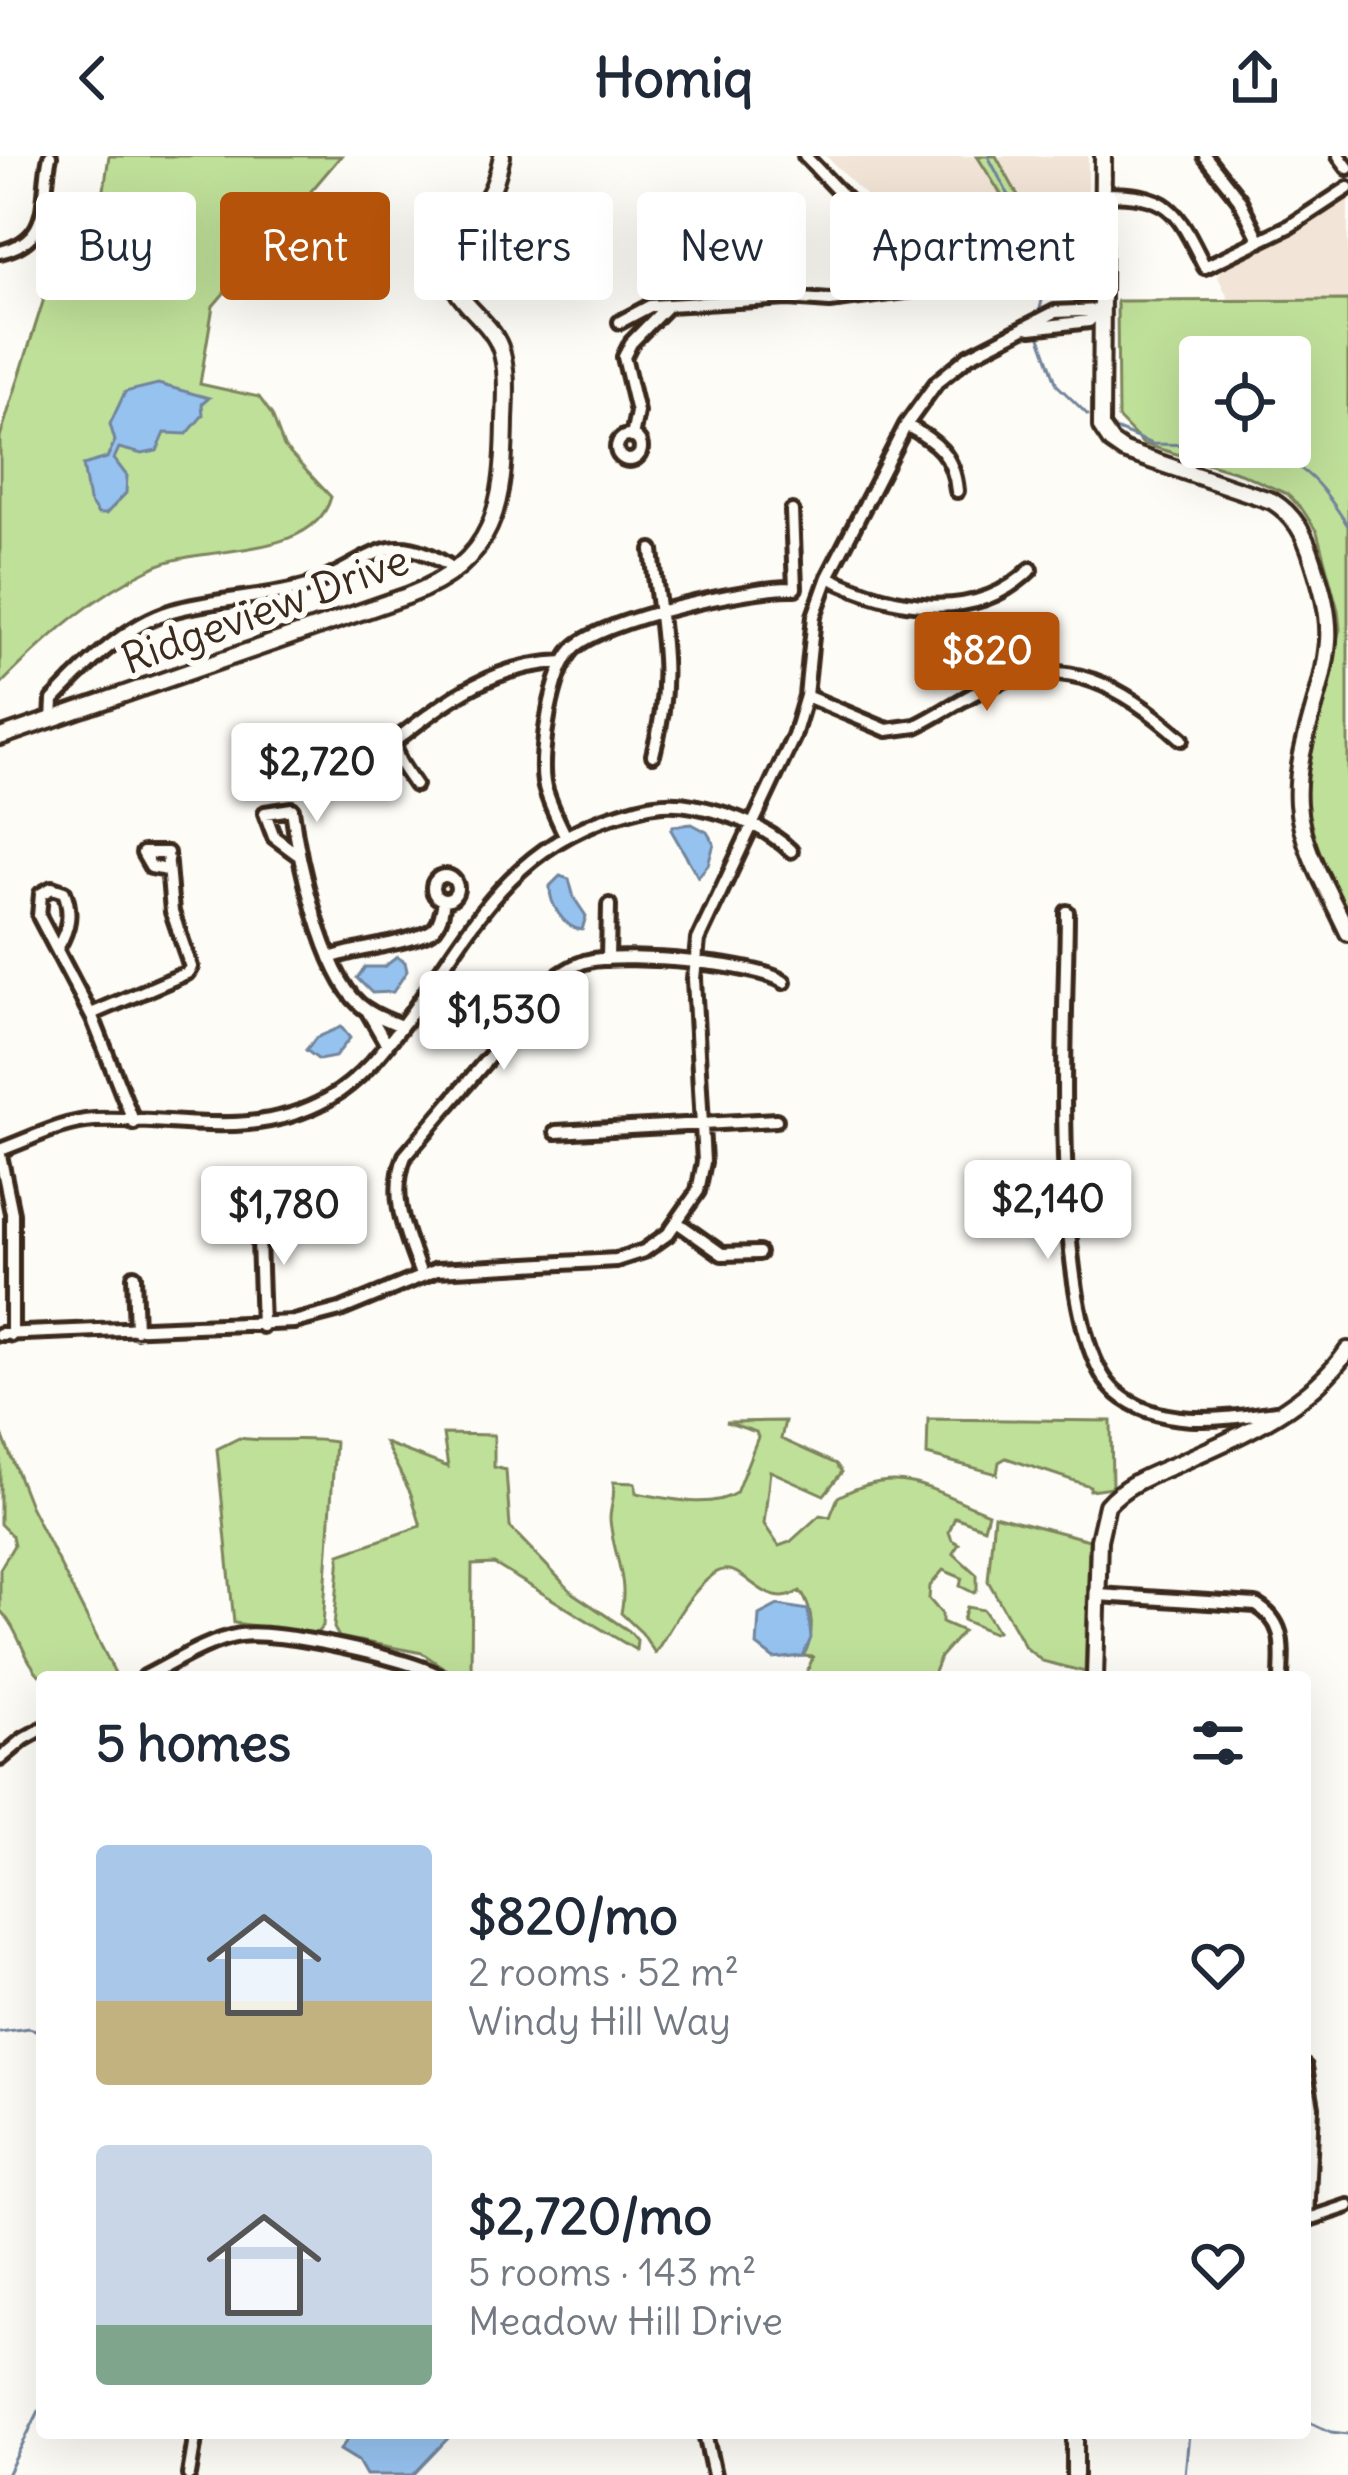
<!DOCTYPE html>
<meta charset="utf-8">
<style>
body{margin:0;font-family:Delius,sans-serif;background:#f6f6f7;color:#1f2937;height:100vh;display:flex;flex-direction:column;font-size:45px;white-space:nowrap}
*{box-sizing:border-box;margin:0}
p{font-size:39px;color:#747a83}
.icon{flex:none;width:66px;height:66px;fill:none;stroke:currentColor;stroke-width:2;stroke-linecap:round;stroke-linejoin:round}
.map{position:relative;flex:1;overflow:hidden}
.details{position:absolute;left:36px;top:1515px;width:1275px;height:768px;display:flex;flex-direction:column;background:#fff;border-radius:12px;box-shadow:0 12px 48px #0002}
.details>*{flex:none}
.top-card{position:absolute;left:36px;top:36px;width:1278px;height:108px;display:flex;gap:24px}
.tools{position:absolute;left:1179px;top:180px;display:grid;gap:24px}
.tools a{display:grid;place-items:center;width:132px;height:132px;border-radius:12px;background:#fff;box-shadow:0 12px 48px #0002;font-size:60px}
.price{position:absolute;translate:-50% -102px;padding:0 27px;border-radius:12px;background:#fff;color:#222;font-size:39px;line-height:78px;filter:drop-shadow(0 3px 6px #0008)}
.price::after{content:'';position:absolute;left:50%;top:72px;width:36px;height:27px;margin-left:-18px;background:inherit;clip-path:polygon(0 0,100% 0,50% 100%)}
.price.current{background:#b45309;color:#fff}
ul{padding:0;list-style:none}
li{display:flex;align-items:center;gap:36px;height:300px;padding:0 60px}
li span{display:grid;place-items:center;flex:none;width:336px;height:240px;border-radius:12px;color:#555}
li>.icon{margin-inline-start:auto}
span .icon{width:144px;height:144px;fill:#fffc;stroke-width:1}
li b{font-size:51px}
h2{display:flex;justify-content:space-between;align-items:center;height:144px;padding:0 60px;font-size:51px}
.chip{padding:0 42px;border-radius:12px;background:#fff;box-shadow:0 12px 48px #0002;font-size:42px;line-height:108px}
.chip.current{background:#b45309;color:#fff}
header{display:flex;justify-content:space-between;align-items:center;height:156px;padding:0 60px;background:#fff;font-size:54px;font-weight:700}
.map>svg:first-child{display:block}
.built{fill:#f2e5d7}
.green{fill:#bfe099;stroke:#7d855c;stroke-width:3;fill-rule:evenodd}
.water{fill:#96c2ef;stroke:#72859b;stroke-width:3}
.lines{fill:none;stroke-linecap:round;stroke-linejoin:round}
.stream{stroke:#72859b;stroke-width:3}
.minor-casing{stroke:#3b2a1e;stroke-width:20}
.tertiary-casing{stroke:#3b2a1e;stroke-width:22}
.minor{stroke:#fdfcf7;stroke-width:10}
.tertiary{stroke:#fdfcf7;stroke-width:14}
.labels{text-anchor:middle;stroke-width:12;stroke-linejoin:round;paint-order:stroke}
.street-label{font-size:42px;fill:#3b2a1e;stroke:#fdfcf7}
</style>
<header><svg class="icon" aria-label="back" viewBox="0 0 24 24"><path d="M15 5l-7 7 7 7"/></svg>Homiq<svg class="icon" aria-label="share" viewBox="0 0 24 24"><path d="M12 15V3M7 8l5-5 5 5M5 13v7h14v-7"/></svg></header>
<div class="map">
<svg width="1348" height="2319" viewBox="0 0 1348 2319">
<rect width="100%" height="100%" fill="#fdfcf7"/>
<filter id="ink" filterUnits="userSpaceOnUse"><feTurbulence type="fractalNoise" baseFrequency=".00833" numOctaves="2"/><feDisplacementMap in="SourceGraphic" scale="24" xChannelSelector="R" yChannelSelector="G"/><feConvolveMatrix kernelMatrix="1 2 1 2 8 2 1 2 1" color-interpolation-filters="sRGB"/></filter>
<g filter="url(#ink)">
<path class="built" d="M826,0H977L1030,84L1026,95L921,114L877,51Z
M996,0H1088V85L1047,92Z
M1348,41V144L1230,146L1218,121L1223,110L1294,77Z"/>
<path class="green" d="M109,0H341L213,150L200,228L259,241L272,259L284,291L331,341C314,404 202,389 156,410C94,439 47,481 0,529V281L48,130L95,94Z
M977,0H996L1047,92L1088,85L1066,94L878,132L881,122L1026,95L1029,83Z
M1348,144V773L1313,699L1299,642L1328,500L1334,494L1340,473L1338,454L1317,376L1302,353L1287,338L1240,317L1143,288L1118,262L1117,145ZM1200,201H1290V291H1200Z
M928,1263L1111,1265L1112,1331L1090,1334V1330L1006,1302L999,1306L997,1318L927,1299Z
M785,1265L781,1283L836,1308L842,1316L824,1339L770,1315L764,1368L779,1390L790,1386L820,1359L830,1361L838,1341C901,1307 929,1334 988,1357L984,1372L955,1361L949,1376L952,1384L959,1388L953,1397L977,1419V1434L974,1437L960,1430L962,1422L943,1414L930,1430L929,1443L942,1458V1466L963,1475L940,1501L932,1521H805L813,1501L803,1500C815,1481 814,1453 800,1435C762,1460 742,1397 714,1418C689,1436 671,1472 655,1497L642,1477L621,1457C629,1422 612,1396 610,1363C610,1350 616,1341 613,1326L635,1327L636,1337C666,1342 709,1354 736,1337L758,1281L756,1276L726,1266Z
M0,1273L30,1350L117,1521L42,1522C22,1502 20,1475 0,1454V1413L14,1389L12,1380L0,1368Z
M443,1278L494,1279V1311L506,1314L510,1371L574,1438L629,1475L637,1484L636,1494L494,1408L472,1409L471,1521H457L422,1497L339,1481L334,1472L340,1398L421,1370L411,1338L385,1287L448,1311Z
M239,1282C272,1287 303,1280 335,1286L323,1470L316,1478L234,1467L217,1293Z
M994,1359L1089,1384L1085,1516L1042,1505L1025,1491L988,1425Z
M967,1451L984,1454L997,1475L993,1477L963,1464Z"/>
<path class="water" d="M158,228L209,242L202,248L203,259L187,278L165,277L157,295L142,298L119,292L114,303L127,320L126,337L106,358H98L89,345L83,309L107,302L115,285L110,268L125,236Z
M692,668L707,676L714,688L708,709L698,721L671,674L673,670Z
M560,720L569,723L574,742L586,760L582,774C564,772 549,748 550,730Z
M397,801L405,806L407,815L393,836L372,837L357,822L365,811H384Z
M341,871L350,882L335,901L319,904L306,894L316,882Z
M778,1449L808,1454L811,1482L803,1500L774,1503L757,1490L759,1459Z
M352,2277H453L413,2319H366L358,2305L340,2294Z"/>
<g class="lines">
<path class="stream" d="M988,0L1024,69L1046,98
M1040,153L1049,113
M1040,181L1057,229L1088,259
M1110,271L1152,288L1200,289
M1228,291C1296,300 1311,312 1348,370
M0,1876L29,1872L42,1876
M1305,2264L1331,2276L1348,2278
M7,2319L42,2249
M1185,2319L1189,2277"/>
<g class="minor-casing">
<path id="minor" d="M805,0L875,74L901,114
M1205,0L1239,43L1260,85
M1339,0L1348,12
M1103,38C1171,38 1176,53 1205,111L1290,70L1348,32
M0,96C55,83 40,42 50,0
M620,166L650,150L788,142L830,145L913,134L1101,94
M1031,172L1089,165L1100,154
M906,269C936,285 954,299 957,335
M617 292a12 12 0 1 1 24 0a12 12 0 1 1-24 0Z
M632,281L637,256L624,201L631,187L668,149
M652,394C660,473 675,518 653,599
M828,421C891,452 975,469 1031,413
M806,540L887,574L916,570C941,558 964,541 990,530C1065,495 1126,533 1182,583
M52,564L53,544C86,510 125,469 172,455C216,442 266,443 310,429C372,408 387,366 455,414
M415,629C406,615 392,601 396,584C449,543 493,508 564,506
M565,679C557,662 548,645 544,627C539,596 552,515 573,493C600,464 754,430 795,432L792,355
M297,698L274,681L265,657L292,653C298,702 323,816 359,848C371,859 387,864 401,870
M433 732a12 12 0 1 1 24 0a12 12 0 1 1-24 0Z
M1067,756C1067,851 1046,1176 1116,1236C1160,1274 1224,1263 1276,1256
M58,791C69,772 72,756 64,736L52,732L41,738L39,760L93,863L134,967
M330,802C354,792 422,786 435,772C442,764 442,754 444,744
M608,803L609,749
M368,856L387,889
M91,858L187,817L191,811L172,756L167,697H143L151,711L167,714
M556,976L776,964
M0,994C31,983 62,966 95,964C176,960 252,986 328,943C363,923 386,891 410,859C471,773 507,695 613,660C642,651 663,644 693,650C728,657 765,669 791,695
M0,999L12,1057V1179
M258,1055L262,1170
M678,1067L722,1098L759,1097
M421,1119C407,1079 388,1042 405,1000L558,820C569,813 579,806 593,804C627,798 757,807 784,826
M134,1120L136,1174
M0,1178L294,1166L340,1154L437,1114L616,1104L644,1095L668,1078L698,1035L704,1006L694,823L698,784L794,580L806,540L814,460L828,421L906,269L937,226L969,200L1055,156L1100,154
M1098,1439L1256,1449C1286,1466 1282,1491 1281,1521
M145,1521C175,1506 206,1485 240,1479C274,1473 410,1502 441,1521
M0,1603L24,1583L42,1573
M1305,1911L1312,1951L1307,2064
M1306,2064L1348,2050
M705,2277L714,2319
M189,2319L196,2277"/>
</g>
<g class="tertiary-casing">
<path id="tertiary" d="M1103,0L1101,271L1111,286L1124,295L1272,345C1295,359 1305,379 1313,404C1321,429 1330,458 1328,485C1324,540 1294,592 1298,648C1301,693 1330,737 1348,777
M0,581L407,440C496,406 504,349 505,264C506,239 508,214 500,191C489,162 453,146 450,115C447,82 478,62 491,35C497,24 499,12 502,0
M1095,1521L1099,1384L1107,1349C1126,1327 1154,1318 1179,1307C1240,1280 1309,1251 1348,1194
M1075,2319V2277"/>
</g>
<use href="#minor" class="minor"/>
<use href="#tertiary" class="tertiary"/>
</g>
</g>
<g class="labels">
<g class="street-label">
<text transform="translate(265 453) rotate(-20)" y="15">Ridgeview Drive</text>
</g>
</g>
</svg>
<div class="tools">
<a><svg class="icon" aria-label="locate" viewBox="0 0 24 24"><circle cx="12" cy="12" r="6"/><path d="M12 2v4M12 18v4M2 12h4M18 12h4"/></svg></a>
</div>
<b class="price current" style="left:987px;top:558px">$820</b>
<b class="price" style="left:317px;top:669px">$2,720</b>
<b class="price" style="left:504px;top:917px">$1,530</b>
<b class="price" style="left:1048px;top:1106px">$2,140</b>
<b class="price" style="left:284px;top:1112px">$1,780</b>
<div class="top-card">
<a class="chip">Buy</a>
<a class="chip current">Rent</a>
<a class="chip">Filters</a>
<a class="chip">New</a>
<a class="chip">Apartment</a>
</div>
<section class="details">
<h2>5 homes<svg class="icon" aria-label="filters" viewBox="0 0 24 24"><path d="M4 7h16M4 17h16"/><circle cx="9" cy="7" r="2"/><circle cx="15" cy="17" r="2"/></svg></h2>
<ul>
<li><span style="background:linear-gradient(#a9c7e8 65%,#c2b280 0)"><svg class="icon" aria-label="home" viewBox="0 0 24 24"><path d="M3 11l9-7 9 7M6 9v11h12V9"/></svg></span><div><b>$820/mo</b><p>2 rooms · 52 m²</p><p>Windy Hill Way</p></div><svg class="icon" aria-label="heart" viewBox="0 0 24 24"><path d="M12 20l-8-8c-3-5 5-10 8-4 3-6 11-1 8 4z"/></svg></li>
<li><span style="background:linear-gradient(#c9d6e8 75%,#7fa58c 0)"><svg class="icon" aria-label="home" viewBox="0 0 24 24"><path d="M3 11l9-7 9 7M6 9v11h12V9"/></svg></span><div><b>$2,720/mo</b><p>5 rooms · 143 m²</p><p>Meadow Hill Drive</p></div><svg class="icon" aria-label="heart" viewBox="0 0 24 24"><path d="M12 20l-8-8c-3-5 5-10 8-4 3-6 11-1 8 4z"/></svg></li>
</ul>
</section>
</div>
